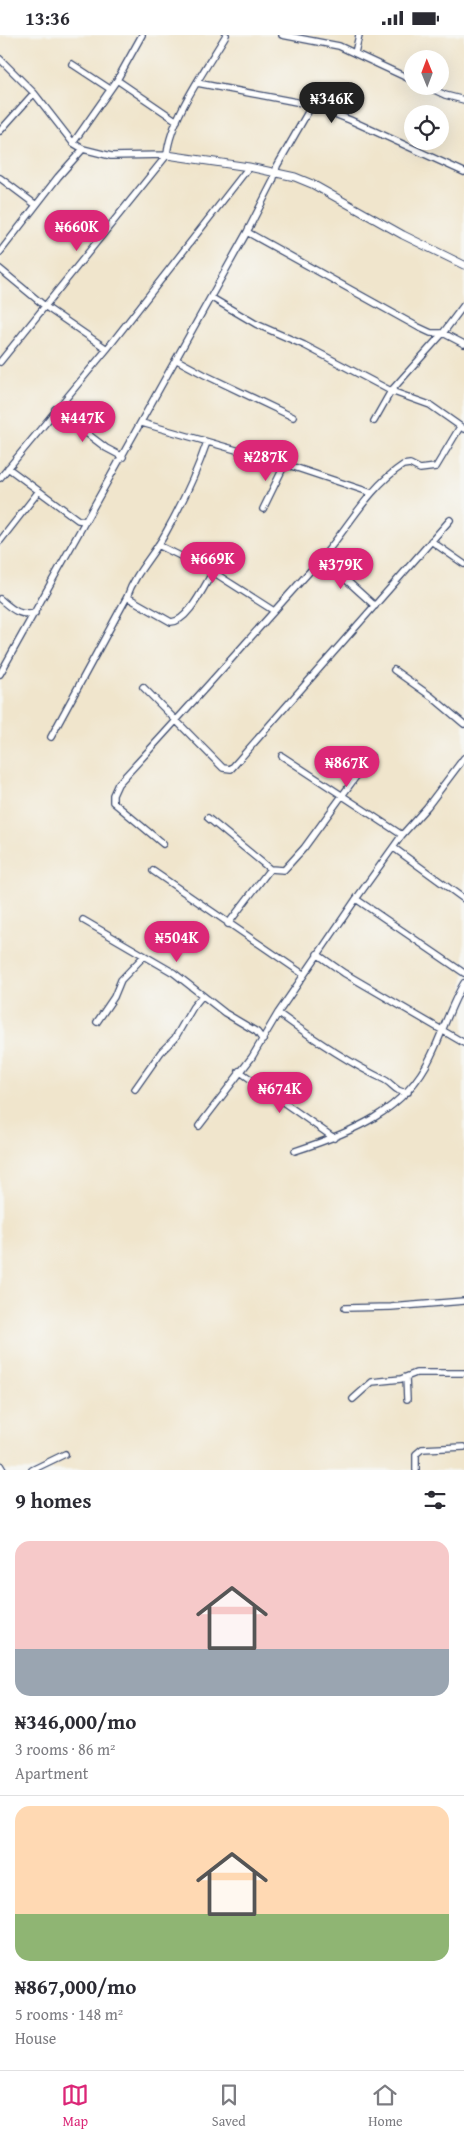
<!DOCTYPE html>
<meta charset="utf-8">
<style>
body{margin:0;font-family:"Gentium Book Plus",serif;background:#f2f2f3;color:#2b2b33;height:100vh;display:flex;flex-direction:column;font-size:19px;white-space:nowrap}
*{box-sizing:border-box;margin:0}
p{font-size:16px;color:#7c7c81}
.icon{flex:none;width:28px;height:28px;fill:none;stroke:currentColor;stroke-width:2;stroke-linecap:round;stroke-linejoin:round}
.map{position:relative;height:1435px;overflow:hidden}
.panel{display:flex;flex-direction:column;background:#fff;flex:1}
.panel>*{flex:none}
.needle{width:32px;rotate:359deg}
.buttons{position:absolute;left:404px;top:15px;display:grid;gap:10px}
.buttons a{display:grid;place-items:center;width:45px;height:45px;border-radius:50%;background:#fff;box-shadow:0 5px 20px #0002;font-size:25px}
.price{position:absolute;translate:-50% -42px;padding:0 11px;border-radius:18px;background:#db2777;color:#fff;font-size:16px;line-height:32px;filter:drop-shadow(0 1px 2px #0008)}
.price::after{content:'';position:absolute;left:50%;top:30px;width:15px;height:11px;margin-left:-8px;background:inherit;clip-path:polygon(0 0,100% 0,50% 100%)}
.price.selected{background:#222;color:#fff}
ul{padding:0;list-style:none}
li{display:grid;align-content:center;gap:10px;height:265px;padding:0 15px}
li+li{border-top:1px solid #e1e1e2}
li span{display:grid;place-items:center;height:155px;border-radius:15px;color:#555}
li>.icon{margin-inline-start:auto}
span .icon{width:90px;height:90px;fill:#fffc;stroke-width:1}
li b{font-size:21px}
h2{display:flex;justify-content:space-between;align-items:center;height:60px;padding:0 15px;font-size:21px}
.status{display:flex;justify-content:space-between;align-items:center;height:35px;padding:0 25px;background:#fff;direction:ltr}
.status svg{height:14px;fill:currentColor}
.menu{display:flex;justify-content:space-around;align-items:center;height:70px;border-top:1px solid #e1e1e2;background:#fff;font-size:14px;color:#7c7c81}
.menu a{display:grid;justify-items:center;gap:2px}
.menu .selected{color:#db2777}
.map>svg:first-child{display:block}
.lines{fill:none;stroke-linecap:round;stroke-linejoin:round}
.minor-casing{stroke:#3b4a6e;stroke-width:8}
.tertiary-casing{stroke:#3b4a6e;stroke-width:9}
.minor{stroke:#fff;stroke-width:5.5}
.tertiary{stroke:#fff;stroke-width:7}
</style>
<div class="status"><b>13:36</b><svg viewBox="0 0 49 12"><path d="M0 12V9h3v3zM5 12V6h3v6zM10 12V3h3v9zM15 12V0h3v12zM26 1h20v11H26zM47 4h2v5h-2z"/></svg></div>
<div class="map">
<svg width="464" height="1435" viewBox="0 0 464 1435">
<rect width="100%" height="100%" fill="#f6f6f2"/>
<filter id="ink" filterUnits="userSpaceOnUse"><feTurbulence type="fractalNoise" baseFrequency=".02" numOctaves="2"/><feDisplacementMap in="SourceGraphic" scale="10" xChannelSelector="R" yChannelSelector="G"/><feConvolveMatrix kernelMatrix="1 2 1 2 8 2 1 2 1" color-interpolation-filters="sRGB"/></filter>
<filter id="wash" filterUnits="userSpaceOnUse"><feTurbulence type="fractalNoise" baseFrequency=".0096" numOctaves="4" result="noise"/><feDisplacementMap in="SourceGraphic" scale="20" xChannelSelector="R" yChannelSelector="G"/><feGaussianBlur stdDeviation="1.12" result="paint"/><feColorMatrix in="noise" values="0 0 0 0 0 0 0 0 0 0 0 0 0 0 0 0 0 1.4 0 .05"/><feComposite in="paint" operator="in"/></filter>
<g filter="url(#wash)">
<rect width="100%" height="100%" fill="#f0e5cc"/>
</g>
<g filter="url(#ink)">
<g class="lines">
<g class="minor-casing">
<path id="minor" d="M282,0L339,11L412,45
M355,18L359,0
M0,24L34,58L73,108L83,114L111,121L167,120
M72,29L110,54
M117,45L177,86
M197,48L312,70L350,85L464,137
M426,51L445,60L464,65
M0,96L34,58
M73,108L117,45L142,0
M0,143L36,170
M247,197L418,292L431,298H443L464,309
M0,217L58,142L83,114
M0,234L46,272L107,314
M212,263L256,289L304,310L391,356L430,370L464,394
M177,325L205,340L293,382
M0,327L167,120C170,83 207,32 226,0
M55,374L106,413L123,422
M374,386L391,356L443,298L464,270
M142,388L285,429L372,458
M8,433L78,485L86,486
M0,443L107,314L249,132
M263,474L285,429
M0,506L39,456
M431,506L464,529
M158,510L213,537L274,576
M322,523L375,571
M127,562L171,587C188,587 204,551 213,537
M0,564C11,573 19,582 35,578
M394,635L432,662L464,689
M0,639L247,197L273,146L277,131L312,70
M143,652L223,733L231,734L450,485
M51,702L127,562C135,538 153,521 165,499C182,469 196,439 207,407
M282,721L402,800
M208,783L270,834
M163,809L113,767V760L118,749C187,675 253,599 321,524C348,493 368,453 403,430L410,429L420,434L436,432L460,392
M394,813L464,864
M153,836L303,939
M356,864L464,938
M83,885L174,938L225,978L257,997L263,1005
M228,889L270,834L284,835L304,813L371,721
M317,919L344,938L464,1008
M278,978C312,1003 347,1027 385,1045C394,1050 396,1058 408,1057
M97,987L114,962L121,945L144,921
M239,1036L334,1103
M135,1054L161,1017L175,1003L193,972L202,961
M199,1091L252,1022L278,978L356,864L402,800L427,772L464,723
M295,1116C350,1098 405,1077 431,1021C443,997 450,971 464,948
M345,1273L391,1272L464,1266
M406,1342L407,1364
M353,1364L372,1347L401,1344L416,1338H464
M0,1430L3,1435
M32,1435L65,1419
M416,1435V1419L422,1414L464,1412"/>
</g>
<g class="tertiary-casing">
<path id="tertiary" d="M167,120L249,132L295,142L312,149L403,200L464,230"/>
</g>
<use href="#minor" class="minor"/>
<use href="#tertiary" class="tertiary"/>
</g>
</g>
</svg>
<div class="buttons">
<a><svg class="needle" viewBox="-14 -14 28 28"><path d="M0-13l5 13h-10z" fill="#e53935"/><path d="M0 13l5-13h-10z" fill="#7c7c81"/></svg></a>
<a><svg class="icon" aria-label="locate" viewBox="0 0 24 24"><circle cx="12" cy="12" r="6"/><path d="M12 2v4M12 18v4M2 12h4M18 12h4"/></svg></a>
</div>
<b class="price selected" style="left:332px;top:89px">₦346K</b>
<b class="price" style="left:77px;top:217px">₦660K</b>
<b class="price" style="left:83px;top:408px">₦447K</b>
<b class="price" style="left:266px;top:447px">₦287K</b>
<b class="price" style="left:213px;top:549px">₦669K</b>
<b class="price" style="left:341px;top:555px">₦379K</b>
<b class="price" style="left:347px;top:753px">₦867K</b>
<b class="price" style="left:177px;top:928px">₦504K</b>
<b class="price" style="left:280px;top:1079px">₦674K</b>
</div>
<section class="panel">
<h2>9 homes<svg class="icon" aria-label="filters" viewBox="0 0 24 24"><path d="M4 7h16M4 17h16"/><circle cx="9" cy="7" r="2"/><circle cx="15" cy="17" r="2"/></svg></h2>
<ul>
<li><span style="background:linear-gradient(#f6c9c9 70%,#9aa5b1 0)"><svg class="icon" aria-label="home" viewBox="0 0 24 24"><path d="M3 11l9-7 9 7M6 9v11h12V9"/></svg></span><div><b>₦346,000/mo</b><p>3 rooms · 86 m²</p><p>Apartment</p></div></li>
<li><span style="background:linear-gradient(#ffd9b3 70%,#8fb573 0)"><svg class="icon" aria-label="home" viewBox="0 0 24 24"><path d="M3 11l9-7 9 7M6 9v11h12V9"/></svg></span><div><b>₦867,000/mo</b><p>5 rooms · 148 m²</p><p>House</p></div></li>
</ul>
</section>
<nav class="menu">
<a class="selected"><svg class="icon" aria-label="map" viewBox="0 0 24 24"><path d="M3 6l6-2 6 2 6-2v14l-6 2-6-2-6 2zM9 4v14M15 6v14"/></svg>Map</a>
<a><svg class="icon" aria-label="saved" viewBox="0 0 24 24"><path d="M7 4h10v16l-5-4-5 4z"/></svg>Saved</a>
<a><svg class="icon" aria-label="home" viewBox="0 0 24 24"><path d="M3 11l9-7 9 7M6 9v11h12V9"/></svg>Home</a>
</nav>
